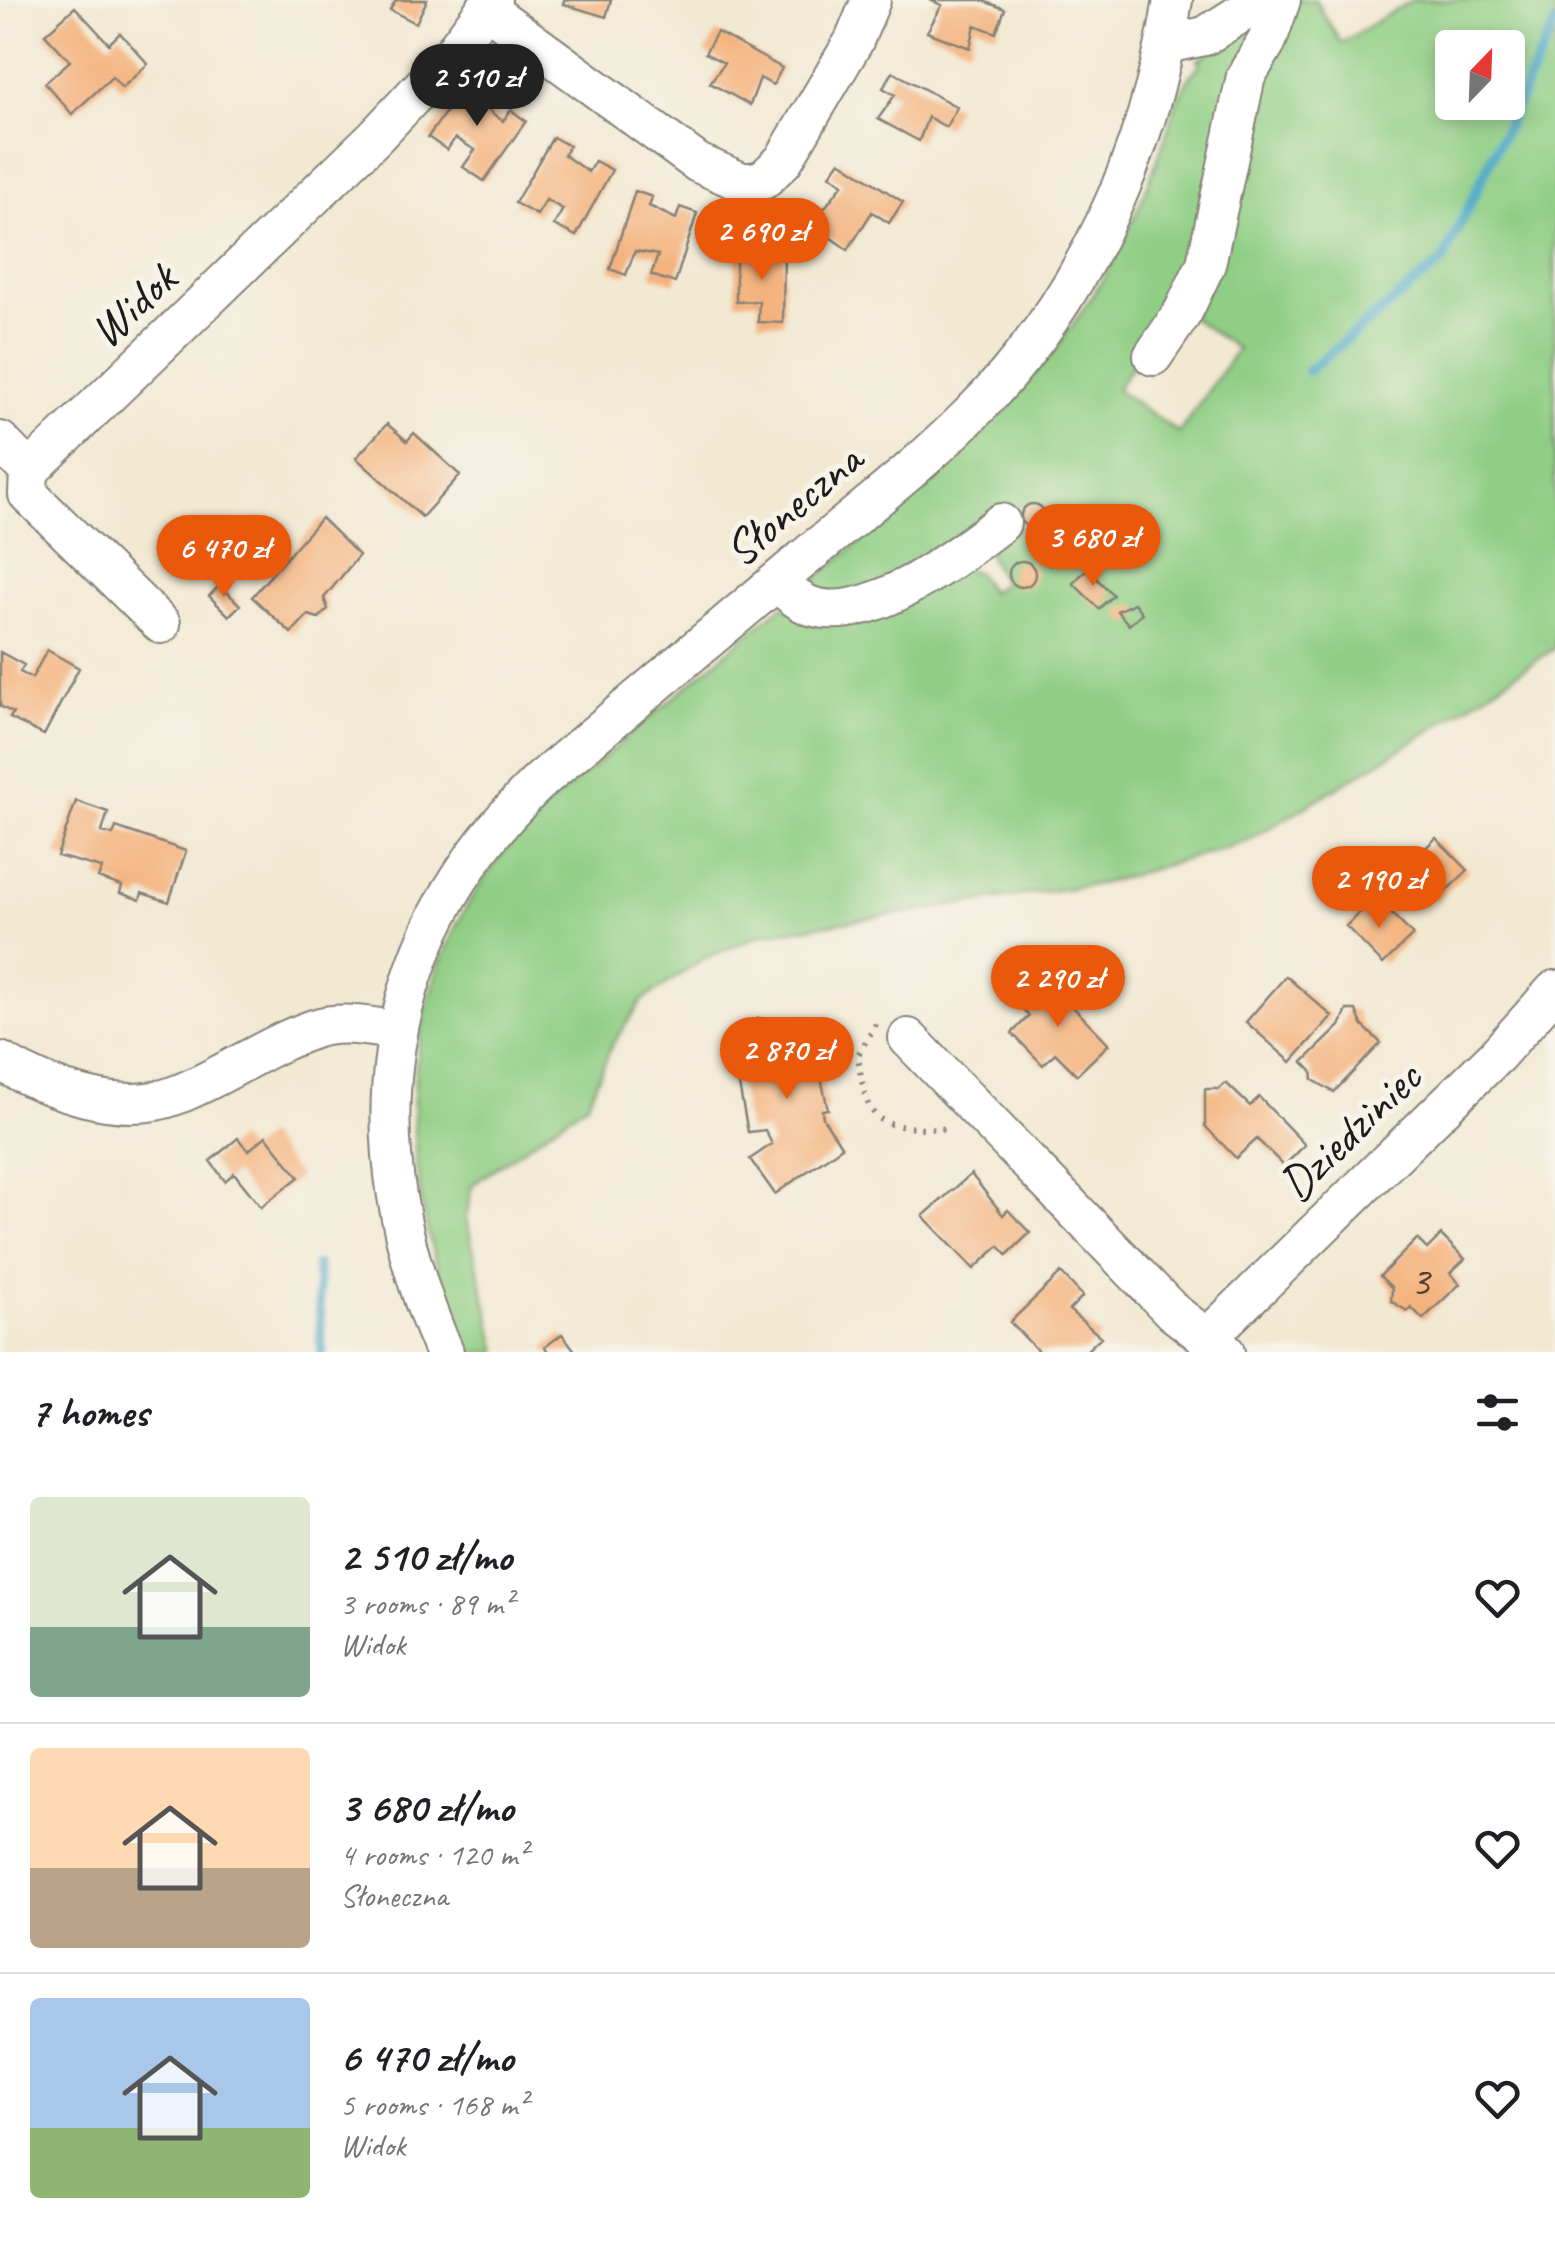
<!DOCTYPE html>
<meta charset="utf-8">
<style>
body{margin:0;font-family:Caveat,sans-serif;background:#f6f6f6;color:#202124;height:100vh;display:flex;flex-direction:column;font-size:38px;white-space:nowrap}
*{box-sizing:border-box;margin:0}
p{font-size:32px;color:#757577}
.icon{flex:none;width:55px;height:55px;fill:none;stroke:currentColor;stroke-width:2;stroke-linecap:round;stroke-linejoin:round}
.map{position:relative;height:1352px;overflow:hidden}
.panel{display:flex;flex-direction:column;background:#fff;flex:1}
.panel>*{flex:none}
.needle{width:65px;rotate:23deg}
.fabs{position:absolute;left:1435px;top:30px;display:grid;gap:20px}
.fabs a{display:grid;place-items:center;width:90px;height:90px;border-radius:10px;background:#fff;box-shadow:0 5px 15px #0003;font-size:50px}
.price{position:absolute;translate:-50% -85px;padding:0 22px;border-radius:35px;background:#ea580c;color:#fff;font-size:32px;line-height:65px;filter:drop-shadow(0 2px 5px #0008)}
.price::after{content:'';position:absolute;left:50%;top:60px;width:30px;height:22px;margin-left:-15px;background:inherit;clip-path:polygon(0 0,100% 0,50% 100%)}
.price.active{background:#222;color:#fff}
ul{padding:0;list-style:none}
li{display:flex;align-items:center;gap:30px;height:250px;padding:0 30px}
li+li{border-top:2px solid #e0e0e0}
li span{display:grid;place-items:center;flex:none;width:280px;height:200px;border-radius:10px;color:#555}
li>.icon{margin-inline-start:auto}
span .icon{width:120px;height:120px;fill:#fffc;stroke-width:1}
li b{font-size:42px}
h2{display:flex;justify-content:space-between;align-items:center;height:120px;padding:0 30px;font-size:42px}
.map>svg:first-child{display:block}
.green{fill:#8fce84;stroke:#567550;stroke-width:2.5;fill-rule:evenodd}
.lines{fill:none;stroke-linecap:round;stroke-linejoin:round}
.stream{stroke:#47a6c6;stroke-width:10}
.building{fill:#f4b37e}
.minor-casing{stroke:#878278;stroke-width:42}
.path{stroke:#878278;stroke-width:6;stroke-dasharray:2.5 8;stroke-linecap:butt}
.minor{stroke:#fff;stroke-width:38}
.labels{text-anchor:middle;stroke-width:10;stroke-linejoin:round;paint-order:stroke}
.number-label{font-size:42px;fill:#524234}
.street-label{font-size:48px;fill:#1c1c1c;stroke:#f7f3e8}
</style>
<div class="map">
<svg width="1555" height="1352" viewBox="0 0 1555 1352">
<rect width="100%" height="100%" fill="#f7f3e8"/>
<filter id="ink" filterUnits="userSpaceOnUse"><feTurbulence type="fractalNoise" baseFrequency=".01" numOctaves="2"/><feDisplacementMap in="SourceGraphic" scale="20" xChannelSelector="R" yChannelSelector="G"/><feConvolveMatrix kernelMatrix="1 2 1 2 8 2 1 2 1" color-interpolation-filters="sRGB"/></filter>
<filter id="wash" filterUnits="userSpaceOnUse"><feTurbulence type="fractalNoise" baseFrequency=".0048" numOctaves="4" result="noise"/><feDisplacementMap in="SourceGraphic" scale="40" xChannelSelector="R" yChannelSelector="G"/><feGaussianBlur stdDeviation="2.25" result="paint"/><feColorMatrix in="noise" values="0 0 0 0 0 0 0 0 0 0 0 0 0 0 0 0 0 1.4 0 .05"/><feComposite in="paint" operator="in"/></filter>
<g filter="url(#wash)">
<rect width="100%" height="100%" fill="#f2e9d3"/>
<path class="green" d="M1294,0H1315L1341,43L1412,0H1555V648L1411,743L1246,842L1104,883L763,934L703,959L642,1001L612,1045L588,1102L472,1185L466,1218L498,1352H469C397,1192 385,1011 495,863C527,820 569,788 609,753C667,703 724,654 782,606C863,637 893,596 963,568L977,573L990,592L1003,583L987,552L993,539L1012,525L1003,512C972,536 838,634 805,588C920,491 1025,408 1104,277C1127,238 1145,195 1160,152C1172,122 1176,87 1201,64L1198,60L1267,10L1234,76L1192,266L1174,306L1116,389L1179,433L1237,349L1191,317L1216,258L1258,68L1278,45ZM1452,48H1508V102H1452Z"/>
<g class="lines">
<path class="stream" d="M1308,371L1443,261L1555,24
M317,1265L322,1352"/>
</g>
<g id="blocks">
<path class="building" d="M396,0H427L416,23L390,10Z
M564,0H611L606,17L563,4Z
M930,0H981L1005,9L996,33L975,25L970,48L927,32L942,5Z
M75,7L109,44L120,33L148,64L122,88L112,77L72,114L45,83L70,61L45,34Z
M717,32L782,68L773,85L760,78L750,105L710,83L724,63L705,53Z
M893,72L957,107L946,127L928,117L919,141L878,119L895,95L883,88Z
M471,76L490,90L481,102L493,114L503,121L511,110L526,121L484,181L463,167L475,150L455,138L447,150L428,137Z
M553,137L569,146L564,155L588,172L595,161L612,170L576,236L554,225L563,209L546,200L537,215L515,203Z
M840,161L903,202L889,223L872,212L848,250L812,224L843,184L830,175Z
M635,191L652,197L649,206L676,219L680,207L697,213L675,283L651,275L658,255L653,254L635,251L626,275L610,269Z
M766,248H784L783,323L758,322L759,301L736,302V253L765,257Z
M387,424L407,441L414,433L460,475L422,517L356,458Z
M1021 516a12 12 0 1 1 24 0a12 12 0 1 1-24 0Z
M321,518L359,555L324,598L328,609L319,618L308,615L291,633L252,597Z
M1060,526L1075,540L1049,565L1034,551Z
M1009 574a13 13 0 1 1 26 0a13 13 0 1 1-26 0Z
M1087,569L1113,595L1099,609L1073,583Z
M220,585L240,605L229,616L209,596Z
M1134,603L1142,613L1129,625L1117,611Z
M47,650L79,668L44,735L10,718L13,713L0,706V652L24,665L20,672L32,678Z
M76,801L108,812L102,832L113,835L116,827L186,851L169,902L142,893L140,900L120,893L122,886L98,878L102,868L57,856Z
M1436,838L1468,870L1436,901L1426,889L1435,881L1414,859Z
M1375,897L1413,935L1383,964L1346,926Z
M1286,976L1332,1016L1291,1062L1246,1022Z
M1046,979L1109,1044L1077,1075L1055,1053L1043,1065L1012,1033L1029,1016L1019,1005Z
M1347,1010H1356L1362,1025L1381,1043L1334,1092L1313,1080L1312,1071L1303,1062L1340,1026Z
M758,1018L821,1028L813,1076L820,1074L828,1109L822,1110L823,1118L842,1147L775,1194L750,1159L772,1144L765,1130L748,1132L738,1080L753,1076L756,1059L750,1057Z
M1226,1083L1250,1106L1259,1097L1305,1145L1284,1166L1257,1139L1236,1158L1205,1126V1089H1219Z
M266,1136L299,1177L261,1207L234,1173L225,1181L210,1161L238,1138L248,1151Z
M971,1174L1003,1215L1008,1210L1030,1233L1007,1255L999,1246L974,1269L923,1216Z
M1441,1235L1465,1259L1450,1273L1460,1284L1423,1319L1411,1307L1407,1311L1391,1301L1392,1288L1380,1276L1417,1239L1427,1249Z
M1061,1273L1083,1296L1069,1310L1101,1337L1085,1352H1039L1010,1322Z
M562,1334L576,1352H548L545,1347Z"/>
</g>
</g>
<g filter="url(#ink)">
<use href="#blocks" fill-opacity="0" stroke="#878278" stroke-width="2.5"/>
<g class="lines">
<g class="minor-casing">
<path id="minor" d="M487,9L698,163L744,183L763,180L783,161L854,41L871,0
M1166,44L1205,36L1262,0
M1153,356L1183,312L1206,264L1246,76L1267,41L1281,0
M0,441L29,471
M777,582C786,590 796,600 808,605C866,628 958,556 1001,523
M161,624L28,494L29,471L376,136L449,58L492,0
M908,1038L1173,1312L1225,1352
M0,1061C47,1089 121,1117 176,1095C223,1077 266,1045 314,1029C340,1020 372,1027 398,1031
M1208,1337L1497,1055L1555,990
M444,1352C354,1145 372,942 540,781C627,707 715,634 802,560C858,513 917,468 969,416C1081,305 1149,155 1173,0"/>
</g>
<path class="path" d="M876,1024L858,1055C867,1131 880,1126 948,1129"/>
<use href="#minor" class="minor"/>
</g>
</g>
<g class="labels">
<g class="number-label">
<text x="1420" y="1295">3</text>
</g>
<g class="street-label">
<text transform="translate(132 304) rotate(-43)" y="17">Widok</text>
<text transform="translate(792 504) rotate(-40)" y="17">Słoneczna</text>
<text transform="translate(1349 1130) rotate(-44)" y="17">Dziedziniec</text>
</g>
</g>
</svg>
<div class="fabs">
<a><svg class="needle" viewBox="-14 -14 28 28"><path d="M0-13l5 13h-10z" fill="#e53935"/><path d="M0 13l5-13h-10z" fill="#757577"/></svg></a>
</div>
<b class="price active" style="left:477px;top:129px">2 510 zł</b>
<b class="price" style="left:762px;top:283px">2 690 zł</b>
<b class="price" style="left:1093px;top:589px">3 680 zł</b>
<b class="price" style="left:224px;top:600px">6 470 zł</b>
<b class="price" style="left:1379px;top:931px">2 190 zł</b>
<b class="price" style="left:1058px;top:1030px">2 290 zł</b>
<b class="price" style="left:787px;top:1102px">2 870 zł</b>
</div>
<section class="panel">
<h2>7 homes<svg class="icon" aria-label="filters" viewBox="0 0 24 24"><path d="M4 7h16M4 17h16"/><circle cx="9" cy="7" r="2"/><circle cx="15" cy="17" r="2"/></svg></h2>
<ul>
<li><span style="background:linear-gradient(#dfe7d0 65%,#7fa58c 0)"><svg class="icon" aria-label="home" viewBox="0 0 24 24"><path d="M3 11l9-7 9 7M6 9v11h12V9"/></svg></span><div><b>2 510 zł/mo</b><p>3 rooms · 89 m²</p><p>Widok</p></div><svg class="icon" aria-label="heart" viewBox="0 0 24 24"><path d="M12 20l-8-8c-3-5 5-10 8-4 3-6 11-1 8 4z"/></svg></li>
<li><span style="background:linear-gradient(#ffd9b3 60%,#b9a48a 0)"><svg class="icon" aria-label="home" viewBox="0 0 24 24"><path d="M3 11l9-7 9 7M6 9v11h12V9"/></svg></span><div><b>3 680 zł/mo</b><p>4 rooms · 120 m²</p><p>Słoneczna</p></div><svg class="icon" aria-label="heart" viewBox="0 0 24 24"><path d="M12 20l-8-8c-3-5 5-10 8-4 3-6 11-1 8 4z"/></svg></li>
<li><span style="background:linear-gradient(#a9c7e8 65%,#8fb573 0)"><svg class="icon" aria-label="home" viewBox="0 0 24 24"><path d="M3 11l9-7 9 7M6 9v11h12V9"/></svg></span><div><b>6 470 zł/mo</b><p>5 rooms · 168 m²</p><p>Widok</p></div><svg class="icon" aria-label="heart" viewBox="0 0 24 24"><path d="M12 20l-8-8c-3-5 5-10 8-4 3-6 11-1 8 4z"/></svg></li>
</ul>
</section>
